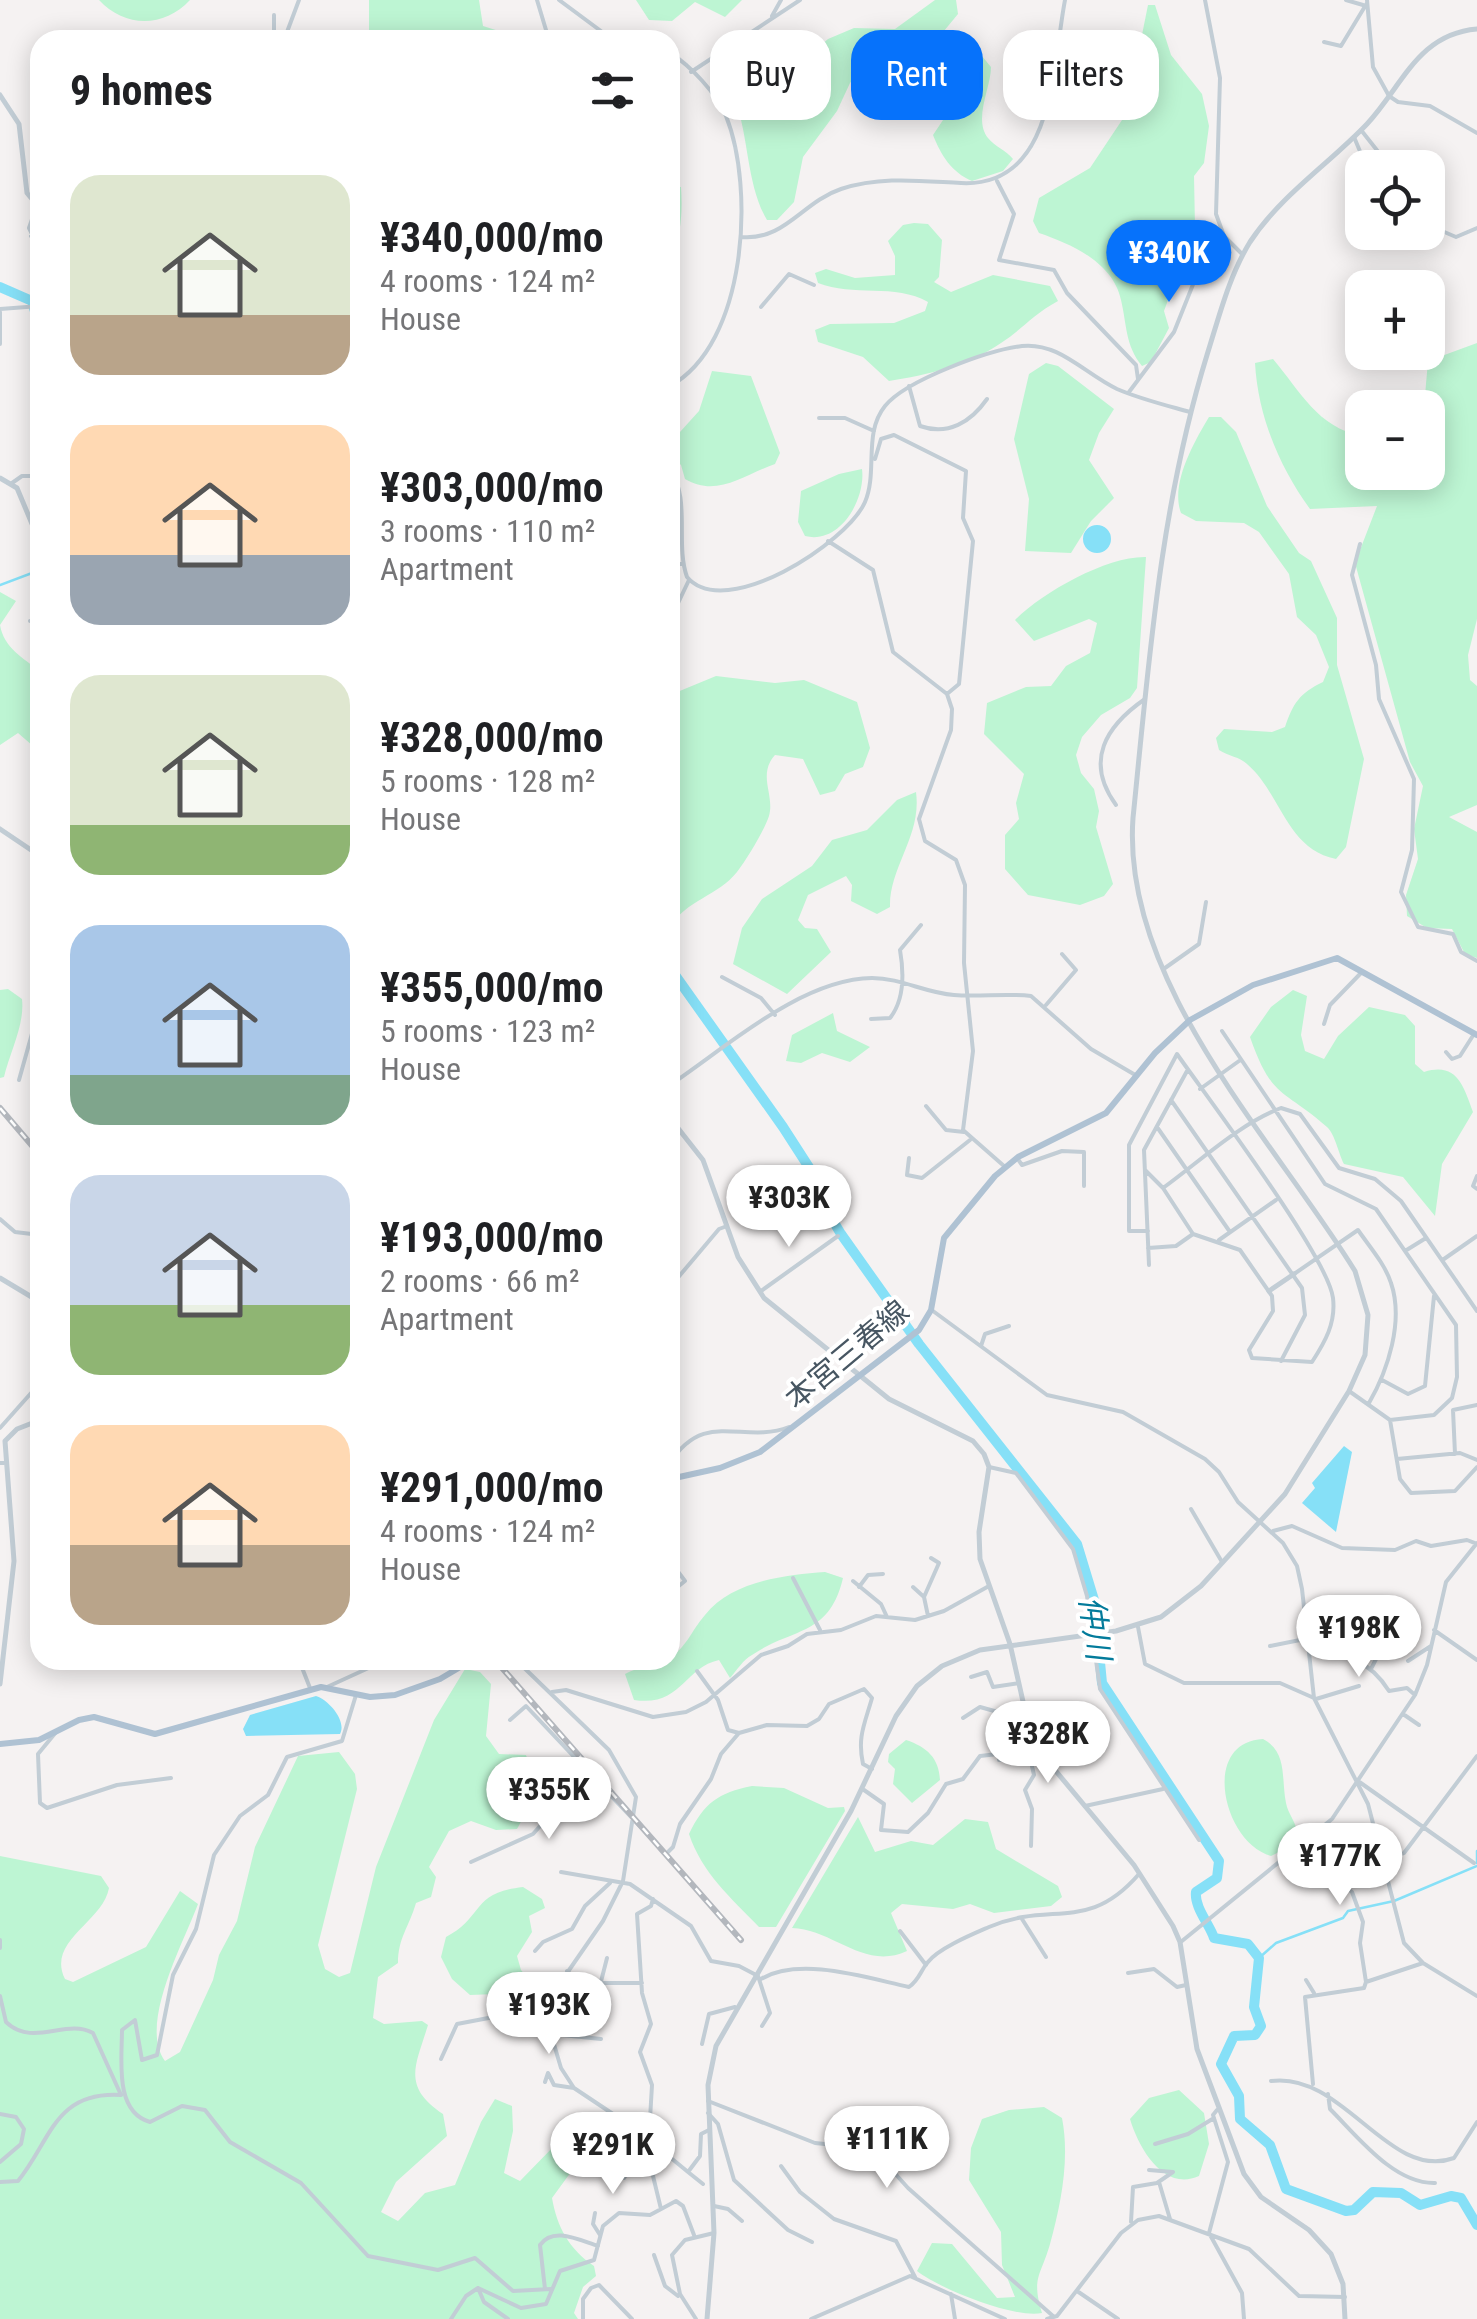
<!DOCTYPE html>
<meta charset="utf-8">
<style>
body{margin:0;font-family:"Roboto Condensed","Noto Sans JP",sans-serif;background:#f6f6f6;color:#202124;height:100vh;display:flex;flex-direction:column;font-size:38px;white-space:nowrap}
*{box-sizing:border-box;margin:0}
p{font-size:32px;color:#757577}
.icon{flex:none;width:55px;height:55px;fill:none;stroke:currentColor;stroke-width:2;stroke-linecap:round;stroke-linejoin:round}
.map{position:relative;flex:1;overflow:hidden}
.drawer{position:absolute;left:30px;top:30px;width:650px;height:1640px;display:flex;flex-direction:column;background:#fff;border-radius:30px;box-shadow:0 5px 25px #0003}
.drawer>*{flex:none}
.guide{position:absolute;left:710px;top:30px;width:615px;height:90px;display:flex;gap:20px}
.controls{position:absolute;left:1345px;top:150px;display:grid;gap:20px}
.controls a{display:grid;place-items:center;width:100px;height:100px;border-radius:20px;background:#fff;box-shadow:0 5px 25px #0003;font-size:50px}
.price{position:absolute;translate:-50% -85px;padding:0 22px;border-radius:35px;background:#fff;color:#222;font-size:32px;line-height:65px;filter:drop-shadow(0 2px 5px #0008)}
.price::after{content:'';position:absolute;left:50%;top:60px;width:30px;height:22px;margin-left:-15px;background:inherit;clip-path:polygon(0 0,100% 0,50% 100%)}
.price.current{background:#0672fb;color:#fff}
ul{padding:0;list-style:none}
li{display:flex;align-items:center;gap:30px;height:250px;padding:0 40px}
li span{display:grid;place-items:center;flex:none;width:280px;height:200px;border-radius:30px;color:#555}
li>.icon{margin-inline-start:auto}
span .icon{width:120px;height:120px;fill:#fffc;stroke-width:1}
li b{font-size:42px}
h2{display:flex;justify-content:space-between;align-items:center;height:120px;padding:0 40px;font-size:42px}
.pill{padding:0 35px;border-radius:30px;background:#fff;box-shadow:0 5px 25px #0003;font-size:35px;line-height:90px}
.pill.current{background:#0672fb;color:#fff}
.map>svg:first-child{display:block}
.green{fill:#bdf5d3}
.water{fill:#86e0f7}
.lines{fill:none;stroke-linecap:round;stroke-linejoin:round}
.stream{stroke:#86e0f7;stroke-width:2.5}
.river{stroke:#86e0f7;stroke-width:10}
.minor{stroke:#c2cdd5;stroke-width:4}
.tertiary{stroke:#c2cdd5;stroke-width:5}
.primary{stroke:#afc2d3;stroke-width:6}
.rail-casing{stroke:#b3b7bd;stroke-width:6}
.rail{stroke:#fff;stroke-width:2.5;stroke-dasharray:8;stroke-linecap:butt}
.labels{text-anchor:middle;stroke-width:8;stroke-linejoin:round;paint-order:stroke}
.street-label{font-size:30px;fill:#475662;stroke:#fff}
.water-label{font-size:32px;font-style:italic;fill:#037b9b;stroke:#fff}
</style>
<div class="map">
<svg width="1477" height="2319" viewBox="0 0 1477 2319">
<rect width="100%" height="100%" fill="#f5f2f2"/>
<path class="green" d="M99,0H190C164,28 125,28 99,0Z
M369,0H479L483,26L527,40H369Z
M636,0H742L725,17L695,2L672,21L649,20Z
M935,0H956L958,14L939,37L934,56L945,58L959,44L977,50L991,67C991,88 973,119 988,138C995,147 1006,150 1013,159L1003,171L972,181C951,172 941,155 933,135L947,114L946,91L933,102L912,96L897,68L885,62L859,71L850,83L837,111L803,157L794,202L777,220H767C747,186 749,140 736,102L795,68L828,39L854,28L895,29Z
M1148,5H1155L1171,55L1202,94L1209,126L1204,163L1194,176L1195,227L1164,311L1169,328L1151,362L1142,366C1125,345 1127,325 1121,300C1113,262 1071,244 1039,233L1033,221L1039,198L1090,168L1126,114Z
M670,186L681,187C683,217 680,238 670,265Z
M914,223L928,224L942,240L939,277L934,282L951,292L993,275L1050,286L1058,301C1032,315 1024,328 1001,343C969,365 927,375 889,381L863,357L818,342L815,330L830,324L894,323L925,311L928,302C895,283 853,297 818,283L815,273L826,269L855,278L895,275V256L888,241L903,225Z
M1477,343V619L1468,655L1470,680L1477,686V805L1449,817L1477,832V958L1465,954L1452,929L1427,928L1407,916L1406,895L1418,859L1414,829L1423,786L1410,762L1355,563L1377,506L1310,509C1279,466 1258,416 1255,363L1273,359C1301,392 1317,427 1362,436V472H1428V408L1424,407L1428,361Z
M1046,363L1058,366L1114,409L1099,433L1089,460L1114,498L1091,521L1071,553L1025,551L1029,499L1014,439L1029,374Z
M712,371L751,376L780,453L775,464C743,475 717,498 685,479L681,465L670,454V443L699,411Z
M1209,417H1221L1236,432L1267,506L1299,553L1311,561L1337,618V665L1364,759L1346,847L1336,859C1286,849 1281,793 1247,764C1240,757 1228,756 1219,750L1216,738L1224,729L1272,732L1285,727C1293,703 1300,693 1323,682L1329,667L1316,635L1297,617L1289,574L1259,532L1244,523L1196,521L1181,513C1170,484 1194,442 1209,417Z
M862,469C866,499 840,545 805,536L798,522L801,491L839,474Z
M1146,557L1137,688L1130,698L1101,715L1082,737L1076,755L1081,773L1094,789L1099,811L1096,827L1113,884L1104,896L1080,905L1028,895L1005,869V835L1019,819L1016,803L1024,774L984,734L987,703L1026,687L1051,686L1066,666L1090,653L1097,623L1089,619L1034,641L1015,620C1043,592 1107,556 1146,557Z
M0,592L16,601L0,625C4,648 23,658 40,671V765L33,746L18,733L0,745Z
M716,676L775,683L804,680L857,702L870,748L863,767L845,774L835,791L820,795L803,759L775,755C757,775 775,795 769,816C764,831 747,859 737,872C719,895 685,901 670,927V695Z
M916,792C922,836 889,867 890,907L877,914L851,901L852,885L846,876L808,895L798,920L805,928L817,929L831,952L787,994L733,964L742,928L762,899L812,866L832,840L867,830L897,800Z
M8,989L22,999C25,1024 10,1052 4,1077L0,1078V990Z
M1293,990L1307,996L1301,1035L1305,1051L1324,1059L1338,1036L1369,1007L1405,1015L1415,1026V1064L1424,1072C1457,1062 1463,1085 1473,1112L1442,1164L1435,1216L1403,1177L1344,1164C1339,1155 1335,1134 1327,1127C1283,1088 1272,1100 1250,1037L1271,1007Z
M833,1013L837,1031L870,1047L850,1062L822,1053L801,1063L786,1061L792,1035Z
M825,1572L843,1578C829,1637 793,1627 752,1655C743,1660 737,1670 730,1678L719,1660C683,1668 682,1707 634,1700L625,1674C638,1666 655,1668 667,1660C688,1646 689,1634 705,1615C732,1581 785,1575 825,1572Z
M465,1669L480,1672L491,1684L486,1736L499,1754L526,1755L538,1790L517,1829L496,1830L471,1821L449,1831L429,1867L436,1877L431,1897L416,1903C409,1927 398,1938 398,1963L378,1977L373,2018L384,2024L422,2021L428,2025C416,2065 401,2086 443,2114L447,2136L396,2182L381,2212L398,2221L425,2193L455,2185L481,2122L495,2099L512,2106L513,2131L504,2173L520,2181L557,2143L587,2126L595,2139L552,2198C557,2227 569,2249 594,2266L596,2276L583,2287L574,2313L578,2319H0V1856L101,1876L109,1888C103,1922 46,1941 65,1979L73,1982L146,1947L180,1891L198,1904C184,1942 138,2025 165,2061L180,2052L213,1980L219,1955L237,1921L255,1847L298,1756L339,1752L355,1774L357,1789L318,1945L325,1969L339,1977L350,1973L376,1867L434,1720Z
M1263,1739C1288,1752 1281,1779 1286,1803C1288,1814 1296,1821 1297,1833L1289,1847L1271,1856C1223,1843 1200,1742 1263,1739Z
M906,1740C927,1747 939,1758 940,1780L912,1803L893,1784L895,1769L888,1762L889,1754Z
M752,1786L784,1788L828,1808L844,1807L845,1811L776,1927H759C731,1898 702,1873 689,1834C704,1803 718,1793 752,1786Z
M858,1817L875,1852L911,1841L933,1845L965,1819L988,1822L996,1849L1058,1886L1062,1897L1051,1906L994,1913L970,1904L953,1909L902,1904L891,1913L907,1951C864,1971 833,1929 792,1928Z
M523,1887L542,1899L545,1908L529,1916L532,1932L517,1956L521,1970L536,1988L530,2008L513,2012L496,1994L470,1995L452,1979L441,1957L446,1937C484,1918 470,1893 523,1887Z
M1179,2090L1204,2113L1209,2144L1199,2176C1164,2192 1139,2149 1130,2119L1149,2098Z
M1044,2107L1062,2118C1070,2159 1061,2204 1050,2244C1041,2276 1031,2277 1042,2313C1015,2319 940,2289 917,2271L932,2243L952,2244L997,2298L1015,2297L1002,2265L1001,2232L969,2180L971,2148L982,2119L1009,2110Z"/>
<path class="water" d="M1083 539a14 14 0 1 1 28 0a14 14 0 1 1-28 0Z
M1344,1446L1352,1452L1336,1532L1302,1503L1315,1488L1312,1483Z
M316,1696C329,1700 347,1721 340,1734L246,1736L243,1729L250,1715Z"/>
<g class="lines">
<path class="stream" d="M0,585L40,570
M1477,1851V1863
M1259,1958L1276,1943L1343,1918L1348,1911L1394,1901L1477,1866"/>
<path class="river" d="M0,287L32,301L40,329
M670,968L783,1127L812,1172L818,1196L841,1234L919,1344L1077,1544L1094,1600L1102,1683L1219,1861L1217,1878L1196,1892C1194,1907 1210,1925 1214,1938L1248,1944L1259,1958L1254,2007L1261,2026L1255,2035L1234,2036L1221,2064L1239,2096L1240,2119L1270,2145L1286,2189L1346,2211L1354,2210L1373,2192L1401,2193L1420,2205L1451,2196L1461,2198L1477,2225"/>
<path class="minor" d="M537,0L549,40
M559,0L613,40
M1205,0L1220,78L1216,214L1224,236L1242,254
M1346,0L1363,5
M1367,0L1373,67L1389,96L1398,102L1430,106L1477,133
M274,15V40
M772,16L781,0
M284,40L299,0
M1324,42L1341,46L1367,3
M670,53C690,65 717,94 726,116C755,188 747,344 670,386
M691,72L800,0
M1361,130L1391,168
M1354,137L1367,168
M997,181L1014,214L999,260L1054,270L1067,293L1136,365L1138,379
M37,205L29,228L40,250
M1428,225L1456,237L1477,228
M31,236L40,219
M741,237C785,241 802,202 841,189C881,176 920,181 961,183C1055,188 1052,67 1065,0
M761,307L789,274L814,285
M0,309L40,306
M0,312V344
M909,386L920,426C948,436 971,422 987,399
M1129,392L1174,332L1204,257L1227,239
M819,418H845L874,431
M875,459L881,439L894,435L966,471L963,518L973,541L959,684L947,694
M670,469C691,500 675,543 687,577C725,622 847,543 865,502C878,472 863,433 885,406C906,380 989,350 1022,346C1059,342 1085,374 1117,389C1140,399 1165,405 1190,412
M12,483L22,476H40
M828,541L873,570L893,652L947,694L952,709L951,730L919,819L925,841L956,860L965,885L964,963L973,1051L963,1130L1004,1166
M1360,544L1352,575L1376,665L1379,699L1414,779L1412,850L1401,892L1418,927L1453,934L1461,952L1477,961
M670,564H683
M670,620L689,580
M30,621L40,620
M1116,805C1084,761 1106,726 1145,699
M1165,968L1199,944L1206,902
M722,977L761,998L775,1015
M1046,1005L1076,970L1062,954
M871,1019L890,1018C905,999 904,973 900,950L921,925
M1324,1024L1330,1005L1361,973
M1222,1031L1325,1184L1376,1209L1456,1325L1457,1377L1452,1398L1434,1415L1390,1420
M1446,1052L1452,1059L1460,1056L1474,1034
M19,1080L40,1005
M670,1085C727,1047 801,979 872,978C901,978 925,993 954,995C980,997 1006,993 1031,996L1091,1049L1137,1076
M1200,1089L1239,1061
M1171,1100L1302,1288L1305,1315L1281,1361
M926,1106L946,1130L964,1132
M1157,1127L1230,1232
M909,1158L907,1175L922,1178L970,1140
M1017,1158L1022,1165L1062,1151L1084,1152V1186
M1145,1170L1163,1188
M1477,1176L1473,1186L1477,1189
M0,1219L15,1232L40,1235
M1148,1231H1129V1145L1177,1054C1207,1097 1328,1257 1333,1298C1336,1323 1325,1342 1312,1362L1252,1358L1249,1350L1273,1311L1272,1296L1240,1250L1193,1234L1163,1188C1199,1162 1239,1124 1281,1108L1300,1114L1339,1168L1375,1179L1401,1201L1477,1311
M1219,1240L1276,1200
M1148,1248L1176,1246L1193,1234
M1405,1251L1426,1238
M1444,1259L1477,1236
M1149,1265L1144,1150L1187,1071
M1294,1274L1358,1230C1369,1246 1385,1264 1391,1283C1404,1321 1388,1370 1369,1403
M670,1287L719,1229L727,1226
M761,1291L838,1236
M933,1311L1047,1395L1123,1412L1205,1459L1219,1472L1238,1502L1283,1543L1297,1566L1302,1589L1314,1698L1368,1804L1404,1943L1423,1963L1477,1996
M981,1346L985,1334L1009,1326
M37,1359L40,1365
M1382,1380L1408,1394L1425,1386L1434,1296
M1349,1391L1390,1420L1400,1479L1411,1493L1455,1491L1477,1467
M0,1428L40,1383
M1455,1454L1453,1410L1477,1405
M1397,1459L1460,1453L1477,1460
M0,1463H4
M670,1463C705,1408 743,1445 789,1427
M989,1467L1016,1473L1073,1549L1087,1596L1100,1689L1199,1840
M1191,1509L1222,1562
M1273,1531L1292,1526L1342,1548L1395,1550L1416,1541L1431,1546L1467,1540L1477,1544
M670,1561L685,1581L670,1593
M793,1578L820,1630
M853,1581L881,1604L887,1617
M859,1587L868,1575L883,1574
M913,1587L924,1597
M928,1616L924,1597L939,1563L931,1558
M1138,1627L1145,1664L1184,1683H1280L1314,1698
M1434,1630L1477,1660
M1307,1643C1341,1651 1370,1660 1389,1691L1407,1688L1415,1695
M1270,1646L1305,1639
M299,1660L310,1688
M516,1660L609,1750L636,1797L623,1881L603,1921L547,2002L545,2014L561,2068L574,2088L637,2130L688,2172L700,2156L701,2134L709,2130
M1408,1661L1431,1646
M1372,1667L1379,1653
M697,1671L718,1700L728,1730L739,1733
M971,1677L987,1672L993,1687L1019,1683
M327,1687L386,1660
M552,1692L566,1690L653,1717L686,1712L706,1702L761,1655L788,1646L807,1634L841,1630L876,1616L915,1620L944,1611L989,1586
M356,1695L342,1741L287,1757L268,1795L240,1816L214,1855L196,1929L173,1975L157,2055L142,2060L135,2020L122,2030C122,2059 114,2112 150,2122L182,2106L205,2110L230,2142L301,2183L368,2256L438,2270L475,2258L513,2291L551,2289
M1316,1699L1359,1686
M1403,1714L1419,1725
M963,1718L980,1707L1005,1714L1023,1710
M510,1720L526,1706L666,1854L673,1847L680,1824L711,1779L721,1754L739,1733L767,1725L807,1726L819,1719L829,1704L864,1689L872,1698C865,1723 857,1737 863,1764L872,1769
M1023,1727L1034,1775L1025,1790L1032,1809L1031,1846
M57,1731L38,1754L40,1803L47,1808L117,1785L171,1778
M999,1760L1029,1757
M1358,1781L1474,1863
M864,1790L884,1804L881,1830L908,1832L928,1813L946,1784L963,1779L980,1756L1007,1753L1026,1722
M1085,1806L1163,1789
M1311,1841L1328,1873L1352,1892L1363,1922L1360,1943L1366,1982
M471,1862L533,1834L587,1773
M561,1872L630,1884L691,1926L711,1961L739,1966L758,1976L770,2013L762,2026
M1339,1881L1404,1853L1477,1756
M653,1899L651,1906L637,1914L642,1993L651,2024L640,2052L652,2085L650,2119L661,2144L653,2176L661,2209
M1022,1919L1046,1957
M900,1931L926,1965
M0,1940V1948
M1182,1941L1332,1819L1415,1695L1427,1665L1446,1582L1477,1543
M535,1951L543,1942L572,1929L585,1906L610,1883
M567,1971L585,1987L600,1988
M1128,1973L1154,1969L1177,1987L1186,1985
M761,1979C800,1956 867,1978 909,1987C920,1979 920,1971 928,1962C939,1948 973,1934 989,1927C1052,1900 1087,1934 1139,1874
M1306,1980L1314,1993
M603,1983H642
M0,1996L6,2022C33,2048 66,2018 93,2033L121,2095
M596,2001L607,1958
M536,2010L544,1981L540,1975
M552,2034L601,2039
M702,2044L709,2014L735,2007
M441,2059L457,2024L546,2007
M1271,2081C1343,2071 1389,2182 1454,2158L1477,2122
M545,2082L548,2073L554,2085L574,2088
M1313,2084L1305,1997L1364,1988L1366,1982L1423,1963
M1328,2094L1330,2109C1358,2137 1394,2184 1435,2183
M708,2101L815,2143L873,2149L908,2188L1053,2316
M1217,2110L1213,2115L1228,2162L1209,2233L1242,2293L1244,2319
M708,2113L718,2124L734,2180L788,2230L812,2242
M0,2114L16,2117L24,2129L21,2144L0,2162
M1155,2144L1188,2134L1214,2118
M781,2166L800,2192L834,2219L896,2241L915,2277
M688,2172L703,2184
M624,2178L651,2141
M0,2182L18,2181C51,2141 54,2091 121,2095
M1159,2182L1170,2219
M714,2206L728,2209L742,2221
M595,2213L593,2224L600,2235
M1131,2222L1133,2187L1157,2183L1173,2172L1149,2170
M654,2255L665,2286L678,2296
M478,2288L484,2302L508,2319
M545,2289L540,2245C553,2226 579,2240 598,2246
M1077,2291L1118,2319
M951,2294L955,2319
M451,2319L466,2296L478,2288L521,2308L546,2304L560,2271L594,2260L603,2226L619,2213L650,2215L676,2201L683,2206L694,2235
M583,2319V2299L591,2288L599,2285L632,2319
M696,2319L680,2294L672,2255L685,2240L714,2233
M811,2319L910,2276L1005,2319
M1047,2319L1057,2316L1121,2233L1138,2220L1159,2216L1249,2249L1299,2296L1345,2297"/>
<path class="tertiary" d="M0,95L19,124L27,193L37,205
M0,478L17,488L40,543
M0,829L40,856
M670,1118L703,1160L738,1257L764,1298L889,1399L973,1441L984,1454L989,1467L979,1532L980,1559L1010,1644L1029,1728L1045,1758L1134,1865L1173,1926L1180,1942L1197,2049L1244,2174L1261,2197L1309,2230L1331,2254L1343,2284L1345,2319
M0,1278L40,1302
M1269,1291L1294,1274
M0,1684L14,1561L5,1441L17,1429L40,1420
M707,2319L714,2233L708,2085L716,2046L851,1811L896,1716L917,1686L942,1666L980,1650L1116,1631L1161,1617L1201,1586L1285,1494L1349,1391L1365,1355L1368,1315L1355,1271C1274,1140 1121,982 1133,818C1149,661 1160,507 1207,355C1219,317 1229,276 1250,242C1281,195 1329,164 1367,124C1403,85 1418,34 1477,29"/>
<path class="primary" d="M670,1479L720,1468L760,1452L919,1330L931,1310L944,1238L995,1176L1018,1157L1106,1113L1155,1053L1190,1020L1253,985L1337,958L1477,1035
M0,1744L39,1740L79,1720L94,1717L155,1734L321,1687L370,1697L395,1695L440,1679L472,1660"/>
<g class="rail-casing">
<path id="rail" d="M0,1108L40,1155
M495,1660L741,1940"/>
</g>
<use href="#rail" class="rail"/>
</g>
<g class="labels">
<g class="street-label">
<text transform="translate(847 1355) rotate(-40)" y="10">本宮三春線</text>
</g>
<g class="water-label">
<text transform="translate(1095 1628) rotate(82)" y="11">仲川</text>
</g>
</g>
</svg>
<div class="controls">
<a><svg class="icon" aria-label="locate" viewBox="0 0 24 24"><circle cx="12" cy="12" r="6"/><path d="M12 2v4M12 18v4M2 12h4M18 12h4"/></svg></a>
<a>+</a>
<a>−</a>
</div>
<b class="price current" style="left:1169px;top:305px">¥340K</b>
<b class="price" style="left:789px;top:1250px">¥303K</b>
<b class="price" style="left:1359px;top:1680px">¥198K</b>
<b class="price" style="left:1048px;top:1786px">¥328K</b>
<b class="price" style="left:549px;top:1842px">¥355K</b>
<b class="price" style="left:1340px;top:1908px">¥177K</b>
<b class="price" style="left:549px;top:2057px">¥193K</b>
<b class="price" style="left:887px;top:2191px">¥111K</b>
<b class="price" style="left:613px;top:2197px">¥291K</b>
<div class="guide">
<a class="pill">Buy</a>
<a class="pill current">Rent</a>
<a class="pill">Filters</a>
</div>
<section class="drawer">
<h2>9 homes<svg class="icon" aria-label="filters" viewBox="0 0 24 24"><path d="M4 7h16M4 17h16"/><circle cx="9" cy="7" r="2"/><circle cx="15" cy="17" r="2"/></svg></h2>
<ul>
<li><span style="background:linear-gradient(#dfe7d0 70%,#b9a48a 0)"><svg class="icon" aria-label="home" viewBox="0 0 24 24"><path d="M3 11l9-7 9 7M6 9v11h12V9"/></svg></span><div><b>¥340,000/mo</b><p>4 rooms · 124 m²</p><p>House</p></div></li>
<li><span style="background:linear-gradient(#ffd9b3 65%,#9aa5b1 0)"><svg class="icon" aria-label="home" viewBox="0 0 24 24"><path d="M3 11l9-7 9 7M6 9v11h12V9"/></svg></span><div><b>¥303,000/mo</b><p>3 rooms · 110 m²</p><p>Apartment</p></div></li>
<li><span style="background:linear-gradient(#dfe7d0 75%,#8fb573 0)"><svg class="icon" aria-label="home" viewBox="0 0 24 24"><path d="M3 11l9-7 9 7M6 9v11h12V9"/></svg></span><div><b>¥328,000/mo</b><p>5 rooms · 128 m²</p><p>House</p></div></li>
<li><span style="background:linear-gradient(#a9c7e8 75%,#7fa58c 0)"><svg class="icon" aria-label="home" viewBox="0 0 24 24"><path d="M3 11l9-7 9 7M6 9v11h12V9"/></svg></span><div><b>¥355,000/mo</b><p>5 rooms · 123 m²</p><p>House</p></div></li>
<li><span style="background:linear-gradient(#c9d6e8 65%,#8fb573 0)"><svg class="icon" aria-label="home" viewBox="0 0 24 24"><path d="M3 11l9-7 9 7M6 9v11h12V9"/></svg></span><div><b>¥193,000/mo</b><p>2 rooms · 66 m²</p><p>Apartment</p></div></li>
<li><span style="background:linear-gradient(#ffd9b3 60%,#b9a48a 0)"><svg class="icon" aria-label="home" viewBox="0 0 24 24"><path d="M3 11l9-7 9 7M6 9v11h12V9"/></svg></span><div><b>¥291,000/mo</b><p>4 rooms · 124 m²</p><p>House</p></div></li>
</ul>
</section>
</div>
